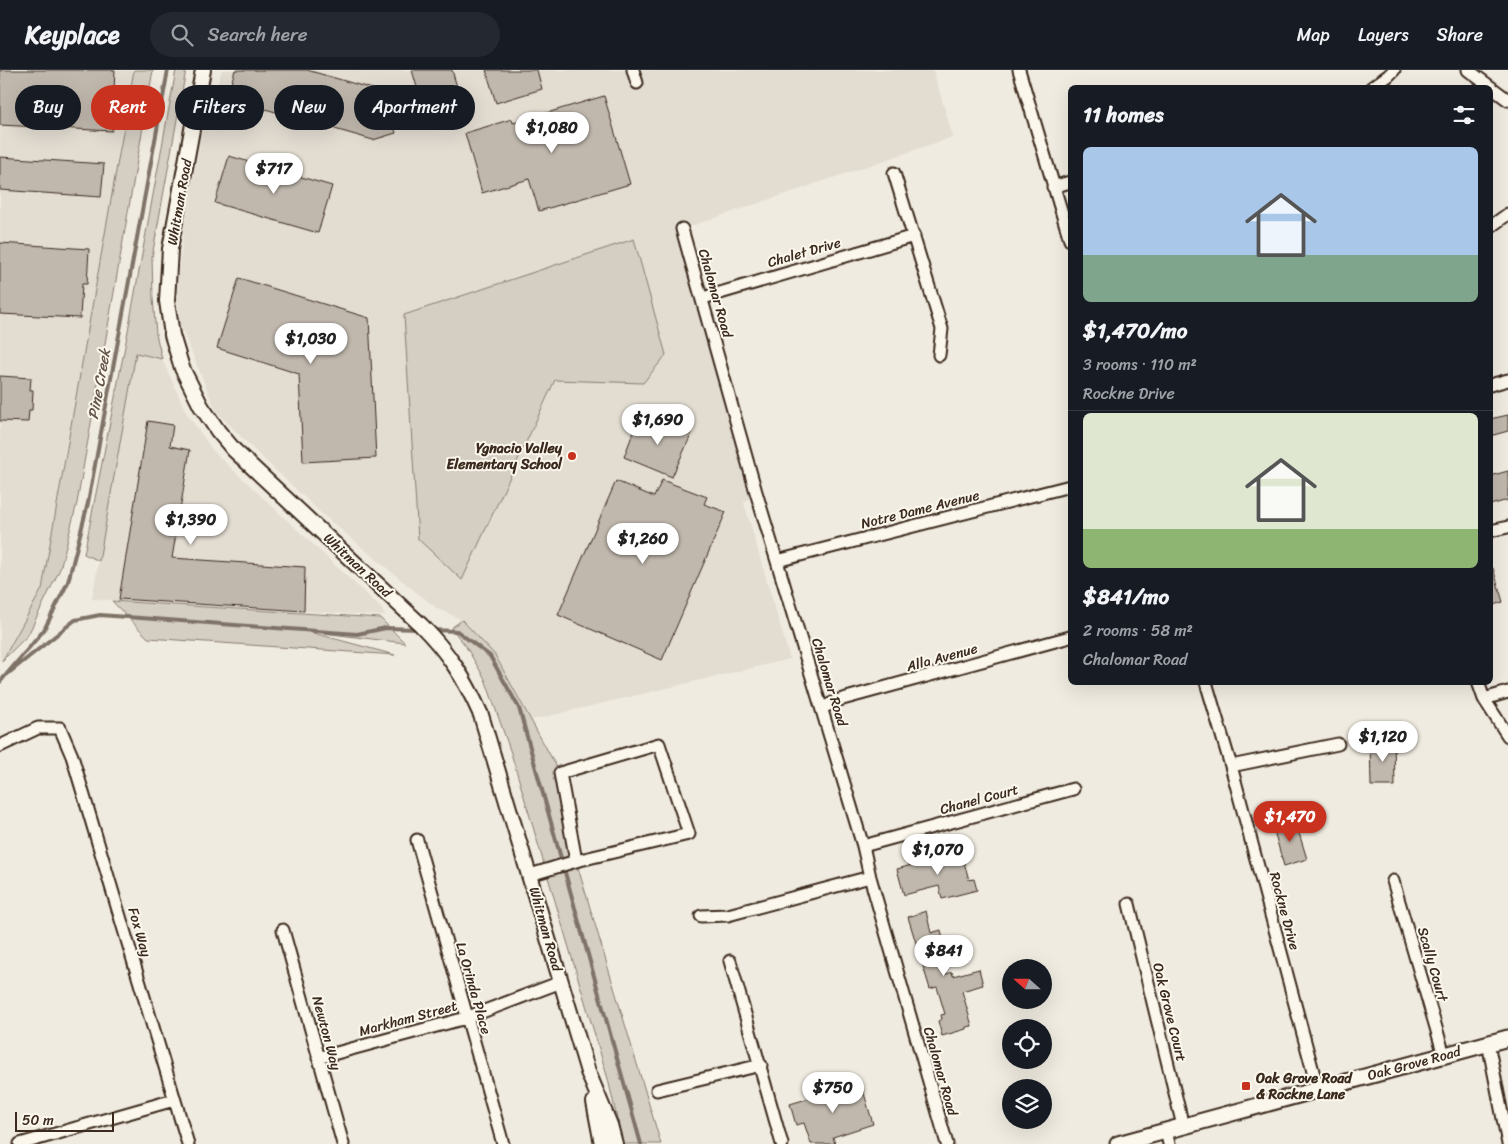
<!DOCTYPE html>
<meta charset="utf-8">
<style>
body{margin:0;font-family:Sriracha,sans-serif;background:#242831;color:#f1f3f6;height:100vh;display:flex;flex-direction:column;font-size:19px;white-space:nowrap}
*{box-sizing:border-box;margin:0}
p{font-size:16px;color:#9ea1a6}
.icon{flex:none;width:28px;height:28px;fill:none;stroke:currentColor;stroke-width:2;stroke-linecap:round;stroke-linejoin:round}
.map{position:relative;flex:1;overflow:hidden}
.drawer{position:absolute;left:1068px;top:15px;width:425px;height:600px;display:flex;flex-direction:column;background:#171b24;border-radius:8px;box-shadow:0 5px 20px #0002}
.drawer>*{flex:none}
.banner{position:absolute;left:15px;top:15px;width:475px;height:45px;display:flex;gap:10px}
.needle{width:32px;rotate:291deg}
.controls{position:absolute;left:1002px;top:889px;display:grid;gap:10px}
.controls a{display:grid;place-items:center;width:50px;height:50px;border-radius:50%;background:#171b24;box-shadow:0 5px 20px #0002;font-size:25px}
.scale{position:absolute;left:15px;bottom:12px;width:99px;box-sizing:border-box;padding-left:5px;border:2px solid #3b2a1e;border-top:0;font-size:14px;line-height:18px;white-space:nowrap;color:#3b2a1e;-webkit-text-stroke:4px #fbf7ec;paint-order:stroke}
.price{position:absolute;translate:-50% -42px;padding:0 11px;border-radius:18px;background:#fff;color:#222;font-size:16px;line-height:32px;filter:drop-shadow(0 1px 2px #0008)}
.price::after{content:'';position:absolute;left:50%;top:30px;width:15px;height:11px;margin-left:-8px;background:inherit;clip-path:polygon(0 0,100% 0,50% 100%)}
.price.active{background:#c8321e;color:#fff}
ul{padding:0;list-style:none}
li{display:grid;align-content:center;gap:10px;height:265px;padding:0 15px}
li+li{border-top:1px solid #363941}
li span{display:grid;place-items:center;height:155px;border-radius:8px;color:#555}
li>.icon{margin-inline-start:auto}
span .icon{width:90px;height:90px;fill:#fffc;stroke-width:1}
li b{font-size:21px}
h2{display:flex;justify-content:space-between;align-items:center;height:60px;padding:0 15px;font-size:21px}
.tag{padding:0 18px;border-radius:22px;background:#171b24;box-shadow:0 5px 20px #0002;font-size:18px;line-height:45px}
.tag.active{background:#c8321e;color:#fff}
header{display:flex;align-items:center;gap:30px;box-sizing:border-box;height:70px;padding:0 25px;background:#171b24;border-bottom:1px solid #363941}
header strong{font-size:24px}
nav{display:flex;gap:28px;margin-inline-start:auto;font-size:18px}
.search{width:350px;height:45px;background:#242831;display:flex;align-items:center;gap:12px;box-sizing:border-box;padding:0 18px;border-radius:28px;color:#9ea1a6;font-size:19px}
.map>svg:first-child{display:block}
.built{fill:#e2dcd1}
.green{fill:#d5cec3;stroke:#887c70}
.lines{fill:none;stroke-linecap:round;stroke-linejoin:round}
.stream{stroke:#7f7367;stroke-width:4}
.building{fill:#c0b8ad;stroke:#3b2a1e}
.minor-casing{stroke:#3b2a1e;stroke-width:15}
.tertiary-casing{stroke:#3b2a1e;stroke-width:18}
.secondary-casing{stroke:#3b2a1e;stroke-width:19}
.minor{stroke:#fbf7ec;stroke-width:11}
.tertiary{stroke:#fbf7ec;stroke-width:14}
.secondary{stroke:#fbf7ec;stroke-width:15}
.poi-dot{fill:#c8321e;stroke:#fbf7ec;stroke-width:2}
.labels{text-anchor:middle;stroke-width:4;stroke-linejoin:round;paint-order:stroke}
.street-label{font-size:14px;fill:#3b2a1e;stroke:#fbf7ec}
.poi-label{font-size:14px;font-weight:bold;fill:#3b2a1e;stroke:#fbf7ec;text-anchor:end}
.water-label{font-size:15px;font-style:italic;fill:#635448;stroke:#fbf7ec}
</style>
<header>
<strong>Keyplace</strong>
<div class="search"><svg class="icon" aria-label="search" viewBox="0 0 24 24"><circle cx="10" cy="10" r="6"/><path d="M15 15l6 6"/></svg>Search here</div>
<nav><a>Map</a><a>Layers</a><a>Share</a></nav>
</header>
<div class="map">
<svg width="1508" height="1074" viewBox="0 0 1508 1074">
<rect width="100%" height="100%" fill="#f0ebe0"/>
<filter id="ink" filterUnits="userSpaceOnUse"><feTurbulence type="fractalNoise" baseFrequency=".02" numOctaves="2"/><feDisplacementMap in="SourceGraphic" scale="10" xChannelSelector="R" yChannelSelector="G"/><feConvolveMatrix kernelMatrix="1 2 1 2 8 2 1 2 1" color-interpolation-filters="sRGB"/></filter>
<g filter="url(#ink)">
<path class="built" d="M0,0H134L42,519L0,593Z
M222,0H933L953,67L682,159L756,422L744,433L790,589L532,650L495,585L462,550L438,539L400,509L321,443L252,378L216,341L179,252L177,215L186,144L203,57Z
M136,283L162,289L186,342L214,382L381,538L385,546L92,529Z"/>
<path class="green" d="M134,0H153L77,433L60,499L28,565L2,591L42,519Z
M176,0H186L152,187L153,228L156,264L162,289L136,283L99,491L84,484L127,266Z
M634,169L666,285L643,313L555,310L462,510L418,469L404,245Z
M112,531L380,548L405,573L306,561L395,585L148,568Z
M462,550L495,585L560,703L576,791L661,1074H623L608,1009L511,683L485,609L465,575L451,558Z"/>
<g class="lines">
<path class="stream" d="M430,560L457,561L490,586L519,638L641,1074
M10,602L75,550L100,545L357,564L386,558L418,559
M0,612L44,560L68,512L88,433L168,0"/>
</g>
<path class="building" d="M0,0H115L112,61L0,55Z
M235,0H307L383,22L396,63L373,70L227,28Z
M412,0H452L464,41L427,52Z
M486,0H537L542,19L496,33Z
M604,26L630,114L539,141L529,109L482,123L465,63L512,49L513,53Z
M229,86L332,116L318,163L215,133Z
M0,87L104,94L101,127L0,120Z
M0,173L89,179L87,214H82L80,248L0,244Z
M239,208L369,248L376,388L303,392L299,304L217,278Z
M0,306L31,308L30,320H33L32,340H29L28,352L0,351Z
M1508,345V361L1490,366V349Z
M653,347L692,363L672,407L624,387L636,355L648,360Z
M148,351L173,355L170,376L190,380L172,488L305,497L304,541L119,529Z
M1508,401V430L1490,435V406Z
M662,410L707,427L704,434L726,442L662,590L558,545L616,411L654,427Z
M1490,498H1493L1503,532L1490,536Z
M1394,669L1395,716H1371L1370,670Z
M1295,750L1307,789L1284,796L1273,757Z
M960,778L969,810L974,809L977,820L942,829L939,816L904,825L897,799L912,795L911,792L922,788L924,794L948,788L946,781Z
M926,841L931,863L941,860L943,870L934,872L944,905L952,902L953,906L979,899L983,915L962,921L972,956L966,957V959L942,966L938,951L942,949L941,945L945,944L937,917L930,919L908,847Z
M861,1013L873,1054L833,1067L835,1074H811L804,1053L796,1055L790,1034Z"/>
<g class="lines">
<g class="minor-casing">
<path id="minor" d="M633,0L637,13
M1019,0L1070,170
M1468,0L1508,30
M1371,18L1388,6L1394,0
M894,103L942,259L939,285
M1053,117L1070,112
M1490,157L1508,144
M682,159L756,422L863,776L870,807L947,1074
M703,228L914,166
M1490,315L1508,310
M1490,461L1508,457
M777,491L1070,416
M1206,612L1231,696L1318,1020
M1478,612L1484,629L1508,666
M1484,629L1508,622
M822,638L839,630L1070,567
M0,676L38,658H60L72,686L188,1074
M1231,696L1338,674
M417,770L503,1074
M863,776L1073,719
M530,805L576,791L689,764L659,674L560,703L576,791
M1393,811L1444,985
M1129,834L1183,1056
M701,846L728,845L870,807
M283,860L343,1074
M730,891L782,1074
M1488,973L1508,1074
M318,988L466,948L561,912
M657,1020L761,995
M1166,1061L1169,1074
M20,1074L174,1030"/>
</g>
<g class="tertiary-casing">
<path id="tertiary" d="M203,0L170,179L167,231L172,265L182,298L201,336L218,361L234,380L421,555C449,583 465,609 481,645L588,1002L610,1055L615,1074
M594,1032L602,1074"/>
</g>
<g class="secondary-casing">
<path id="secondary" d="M1118,1074L1508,968"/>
</g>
<use href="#minor" class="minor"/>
<use href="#tertiary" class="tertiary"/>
<use href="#secondary" class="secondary"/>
</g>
</g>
<g class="poi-dot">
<circle cx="572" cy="386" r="5"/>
<rect x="1241" y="1011" width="10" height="10" rx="2.5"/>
</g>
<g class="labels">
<g class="street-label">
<text transform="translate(179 132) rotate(-80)" y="5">Whitman Road</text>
<text transform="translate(804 182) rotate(-16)" y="5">Chalet Drive</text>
<text transform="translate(716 223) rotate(74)" y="5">Chalomar Road</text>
<text transform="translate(920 439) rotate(-14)" y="5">Notre Dame Avenue</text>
<text transform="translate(358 495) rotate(43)" y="5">Whitman Road</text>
<text transform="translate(942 587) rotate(-15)" y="5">Alla Avenue</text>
<text transform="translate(830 612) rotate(73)" y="5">Chalomar Road</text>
<text transform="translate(979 729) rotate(-15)" y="5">Chanel Court</text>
<text transform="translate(1285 841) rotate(75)" y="5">Rockne Drive</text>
<text transform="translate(546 859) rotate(74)" y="5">Whitman Road</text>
<text transform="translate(140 862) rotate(74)" y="5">Fox Way</text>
<text transform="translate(1433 894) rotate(74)" y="5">Scally Court</text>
<text transform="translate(474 918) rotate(74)" y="5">La Orinda Place</text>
<text transform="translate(1170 942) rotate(76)" y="5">Oak Grove Court</text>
<text transform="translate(408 948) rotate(-15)" y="5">Markham Street</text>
<text transform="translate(327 963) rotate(75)" y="5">Newton Way</text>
<text transform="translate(1414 993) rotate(-15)" y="5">Oak Grove Road</text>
<text transform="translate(941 1001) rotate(74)" y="5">Chalomar Road</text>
</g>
<g class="poi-label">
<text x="562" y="383">Ygnacio Valley<tspan x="562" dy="16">Elementary School</tspan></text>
<text x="1256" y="1013" text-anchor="start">Oak Grove Road<tspan x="1256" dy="16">&amp; Rockne Lane</tspan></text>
</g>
<g class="water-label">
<text transform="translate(99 314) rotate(-80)" y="5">Pine Creek</text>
</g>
</g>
</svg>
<div class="controls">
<a><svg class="needle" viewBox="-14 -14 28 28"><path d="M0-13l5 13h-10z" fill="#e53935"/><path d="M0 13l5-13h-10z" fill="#9ea1a6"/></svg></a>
<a><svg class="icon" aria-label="locate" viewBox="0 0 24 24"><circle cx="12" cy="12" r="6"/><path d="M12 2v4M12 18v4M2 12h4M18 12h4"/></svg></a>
<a><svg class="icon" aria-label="layers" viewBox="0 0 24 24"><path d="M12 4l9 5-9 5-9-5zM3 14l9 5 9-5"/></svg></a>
</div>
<div class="scale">50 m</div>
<b class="price" style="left:552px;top:84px">$1,080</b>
<b class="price" style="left:274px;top:125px">$717</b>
<b class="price" style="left:311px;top:295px">$1,030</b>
<b class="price" style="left:658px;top:376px">$1,690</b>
<b class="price" style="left:191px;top:476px">$1,390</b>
<b class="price" style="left:643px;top:495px">$1,260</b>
<b class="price" style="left:1383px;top:693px">$1,120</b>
<b class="price active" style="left:1290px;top:773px">$1,470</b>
<b class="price" style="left:938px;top:806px">$1,070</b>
<b class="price" style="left:944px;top:907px">$841</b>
<b class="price" style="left:833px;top:1044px">$750</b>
<div class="banner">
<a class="tag">Buy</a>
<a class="tag active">Rent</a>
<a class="tag">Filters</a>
<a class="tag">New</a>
<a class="tag">Apartment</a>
</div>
<section class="drawer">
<h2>11 homes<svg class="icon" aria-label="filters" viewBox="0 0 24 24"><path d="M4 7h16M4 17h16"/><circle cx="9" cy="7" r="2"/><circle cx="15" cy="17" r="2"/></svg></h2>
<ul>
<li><span style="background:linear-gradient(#a9c7e8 70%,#7fa58c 0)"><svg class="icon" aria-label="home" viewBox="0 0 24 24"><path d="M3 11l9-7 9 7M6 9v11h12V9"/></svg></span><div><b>$1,470/mo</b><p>3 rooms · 110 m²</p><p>Rockne Drive</p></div></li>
<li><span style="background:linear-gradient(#dfe7d0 75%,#8fb573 0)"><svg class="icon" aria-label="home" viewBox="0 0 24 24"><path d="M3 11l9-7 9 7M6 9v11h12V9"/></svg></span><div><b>$841/mo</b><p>2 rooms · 58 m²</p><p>Chalomar Road</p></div></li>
</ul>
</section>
</div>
